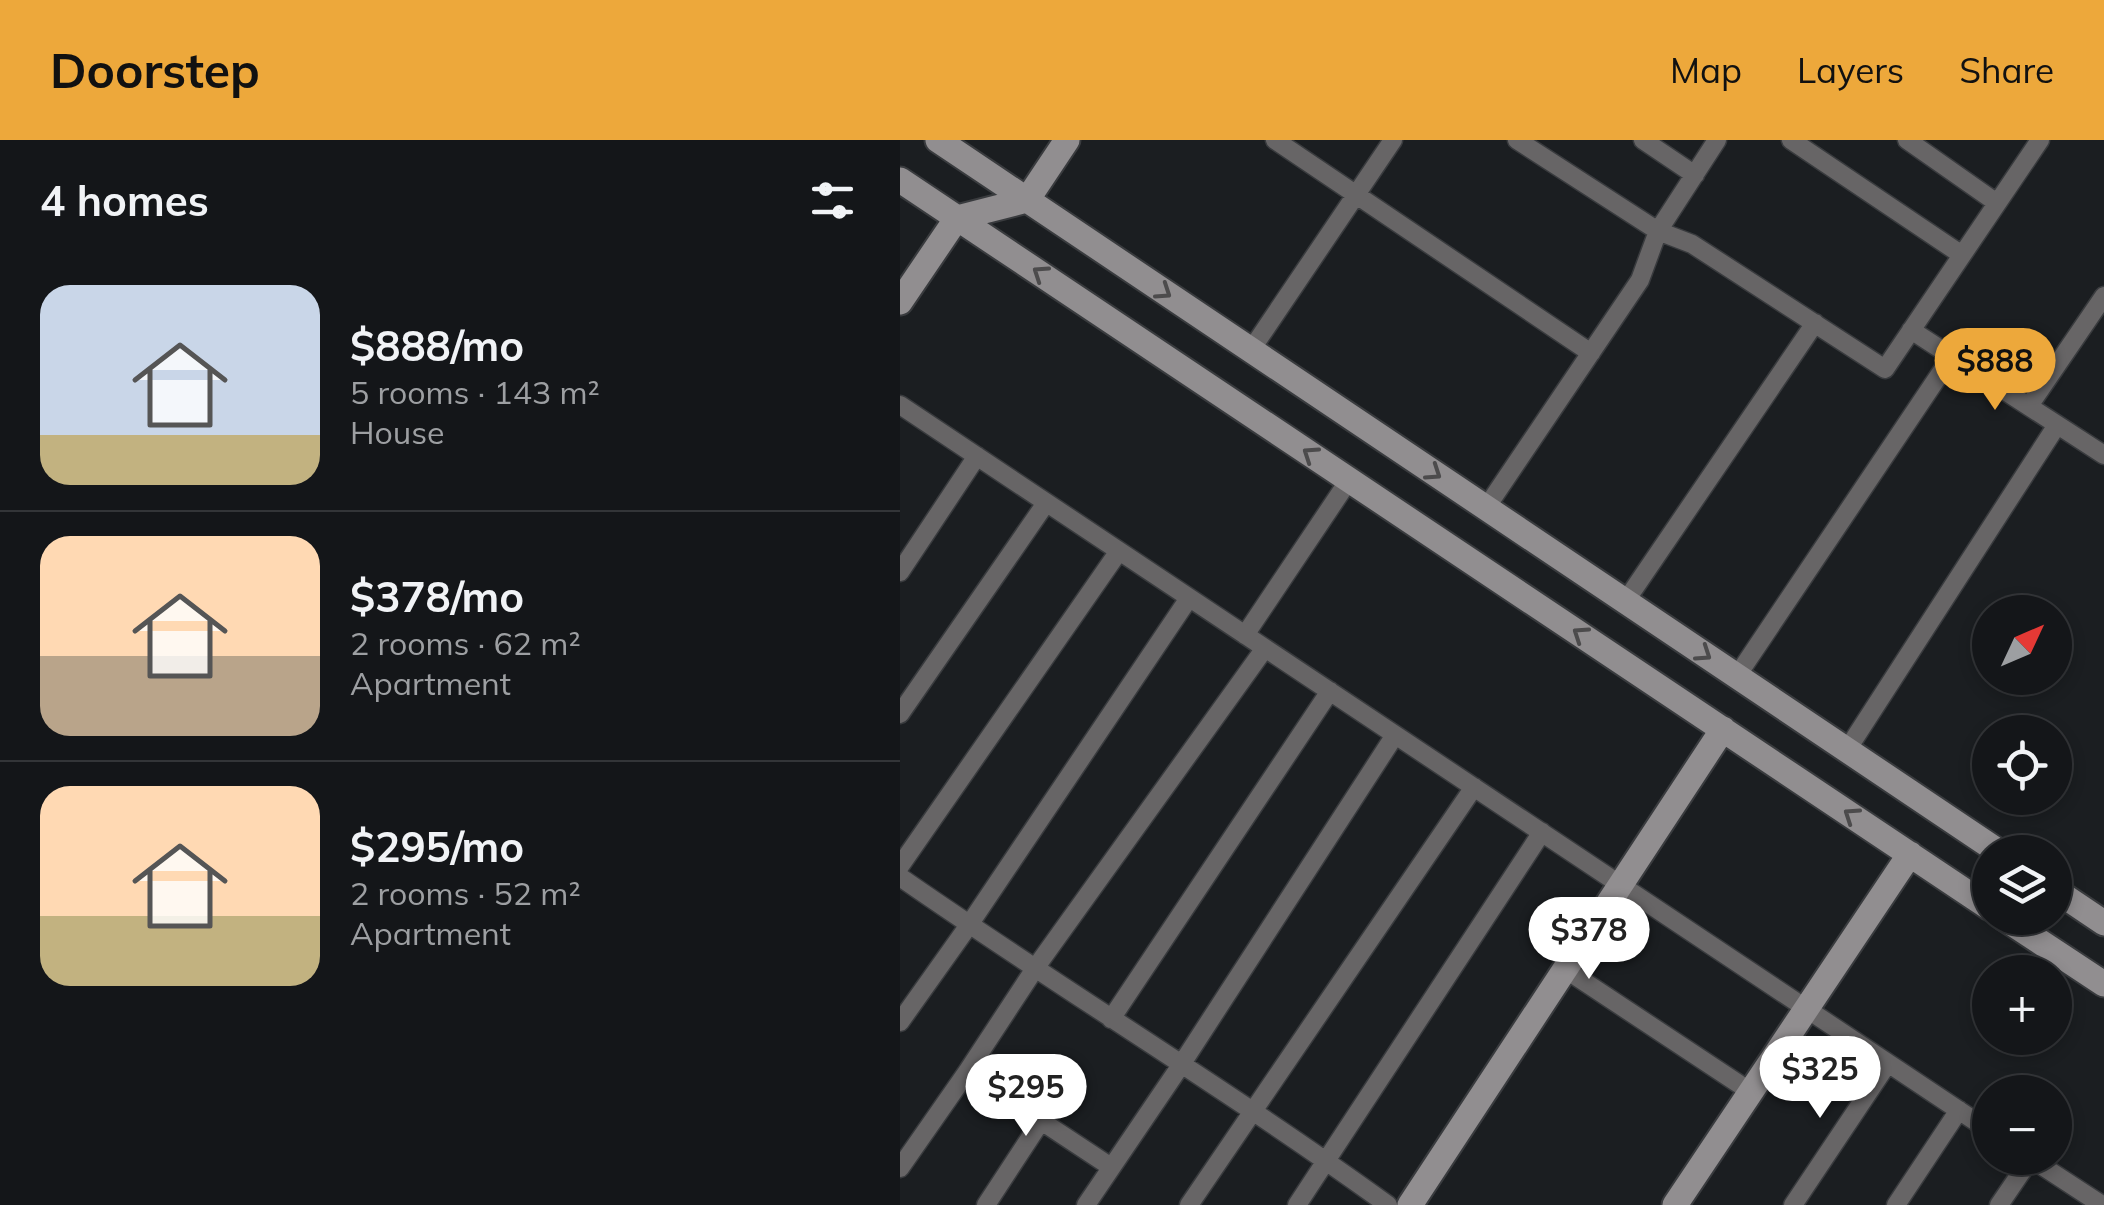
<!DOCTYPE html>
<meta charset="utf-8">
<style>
body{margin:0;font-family:Mulish,sans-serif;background:#1d1f22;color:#f1f3f6;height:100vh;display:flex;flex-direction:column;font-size:38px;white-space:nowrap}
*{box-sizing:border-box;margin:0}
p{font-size:32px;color:#9d9fa2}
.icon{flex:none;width:55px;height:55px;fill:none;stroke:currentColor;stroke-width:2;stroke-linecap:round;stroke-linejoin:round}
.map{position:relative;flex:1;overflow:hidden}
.details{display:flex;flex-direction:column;background:#141619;width:900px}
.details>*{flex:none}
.needle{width:65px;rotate:46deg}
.controls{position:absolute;left:1072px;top:455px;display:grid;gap:20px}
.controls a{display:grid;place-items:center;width:100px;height:100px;border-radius:50%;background:#141619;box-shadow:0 5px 15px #0003,0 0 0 2px #333538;font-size:50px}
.price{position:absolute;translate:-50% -85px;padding:0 22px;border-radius:35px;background:#fff;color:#222;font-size:32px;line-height:65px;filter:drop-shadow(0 2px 5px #0008)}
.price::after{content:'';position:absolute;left:50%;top:60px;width:30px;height:22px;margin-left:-15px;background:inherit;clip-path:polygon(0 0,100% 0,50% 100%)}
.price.on{background:#eda83b;color:#111}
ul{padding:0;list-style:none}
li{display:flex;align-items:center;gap:30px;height:250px;padding:0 40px}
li+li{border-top:2px solid #333538}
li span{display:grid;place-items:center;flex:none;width:280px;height:200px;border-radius:30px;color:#555}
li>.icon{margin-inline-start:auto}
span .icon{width:120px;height:120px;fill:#fffc;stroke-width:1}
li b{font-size:42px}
h2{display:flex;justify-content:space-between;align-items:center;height:120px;padding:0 40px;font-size:42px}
header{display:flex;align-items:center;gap:60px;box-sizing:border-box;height:140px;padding:0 50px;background:#eda83b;color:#111}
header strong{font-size:48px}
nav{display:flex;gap:55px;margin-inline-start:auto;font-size:35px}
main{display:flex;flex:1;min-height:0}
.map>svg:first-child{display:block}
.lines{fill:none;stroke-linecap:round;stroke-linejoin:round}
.street-casing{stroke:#393b3e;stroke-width:21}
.secondary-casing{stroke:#393b3e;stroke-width:29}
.street{stroke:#676566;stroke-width:18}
.secondary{stroke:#918e90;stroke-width:25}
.oneway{stroke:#4c4b4c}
</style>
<header>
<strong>Doorstep</strong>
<nav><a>Map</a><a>Layers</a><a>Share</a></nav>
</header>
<main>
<section class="details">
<h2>4 homes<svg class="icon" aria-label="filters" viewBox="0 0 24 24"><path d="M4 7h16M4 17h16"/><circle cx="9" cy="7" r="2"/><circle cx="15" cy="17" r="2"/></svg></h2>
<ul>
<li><span style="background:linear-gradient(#c9d6e8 75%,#c2b280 0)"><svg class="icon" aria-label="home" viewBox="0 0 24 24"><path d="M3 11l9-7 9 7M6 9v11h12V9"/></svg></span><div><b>$888/mo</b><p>5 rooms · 143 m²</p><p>House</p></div></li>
<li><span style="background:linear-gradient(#ffd9b3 60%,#b9a48a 0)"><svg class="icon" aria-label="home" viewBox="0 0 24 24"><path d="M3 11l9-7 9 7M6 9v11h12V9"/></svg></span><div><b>$378/mo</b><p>2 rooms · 62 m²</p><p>Apartment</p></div></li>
<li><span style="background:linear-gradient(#ffd9b3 65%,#c2b280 0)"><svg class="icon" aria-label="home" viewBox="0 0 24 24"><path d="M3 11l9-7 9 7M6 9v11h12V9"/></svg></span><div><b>$295/mo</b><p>2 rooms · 52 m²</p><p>Apartment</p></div></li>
</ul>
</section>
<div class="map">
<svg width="1204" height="1065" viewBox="0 0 1204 1065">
<rect width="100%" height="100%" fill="#1b1e21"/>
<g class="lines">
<g class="street-casing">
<path id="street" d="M375,0L691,213
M617,0L758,91L792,104L985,229L1140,0
M743,0L795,35
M891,0L1062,115
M1007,0L1097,63
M1011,190L1204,315
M351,210L493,0
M0,265L1090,991
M1129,266L1204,156
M586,368L740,140L758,91L817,0
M0,432L77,316
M725,462L915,183
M345,495L449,340
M837,536L1052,216
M0,574L146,363
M947,610L1157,285
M0,726L219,411
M0,737C161,849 329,950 488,1065
M665,829L851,952
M211,879L430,551
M0,882L69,785L289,458
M67,932L211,1027
M1130,1018L1202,1065
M0,1028L67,932L136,827L365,508
M86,1065L141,981
M186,1065L281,925L495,595
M289,1065L574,647
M397,1065L642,692
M893,1065L988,923
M996,1065L1059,970
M1099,1065L1131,1018"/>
</g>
<g class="secondary-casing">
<path id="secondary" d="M38,0L1099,712
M0,40L1090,768
M0,162L57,78L127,60L167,0
M1155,750L1204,783
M1104,778L1204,844
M510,1065L823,589
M775,1065L1010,714"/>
</g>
<use href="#street" class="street"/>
<use href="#secondary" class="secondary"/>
</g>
<defs><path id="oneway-chevron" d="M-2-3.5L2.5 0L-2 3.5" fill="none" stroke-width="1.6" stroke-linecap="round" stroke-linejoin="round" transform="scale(2.5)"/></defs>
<g class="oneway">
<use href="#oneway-chevron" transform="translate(140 133) rotate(-146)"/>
<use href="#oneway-chevron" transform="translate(264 152) rotate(34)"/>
<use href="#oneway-chevron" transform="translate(410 314) rotate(-146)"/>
<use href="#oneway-chevron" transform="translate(534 333) rotate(34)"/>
<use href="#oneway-chevron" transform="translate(680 494) rotate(-146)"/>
<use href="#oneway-chevron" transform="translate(804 514) rotate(34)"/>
<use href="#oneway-chevron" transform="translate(951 675) rotate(-146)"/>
</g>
</svg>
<div class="controls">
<a><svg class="needle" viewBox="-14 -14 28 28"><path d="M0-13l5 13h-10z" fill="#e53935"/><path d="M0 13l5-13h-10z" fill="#9d9fa2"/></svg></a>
<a><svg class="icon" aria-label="locate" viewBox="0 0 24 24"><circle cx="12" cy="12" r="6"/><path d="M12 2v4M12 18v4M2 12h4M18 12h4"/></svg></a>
<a><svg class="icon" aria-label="layers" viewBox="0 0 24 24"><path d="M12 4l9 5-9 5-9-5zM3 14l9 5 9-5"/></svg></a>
<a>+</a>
<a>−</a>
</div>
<b class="price on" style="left:1095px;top:273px">$888</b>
<b class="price" style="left:689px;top:842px">$378</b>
<b class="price" style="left:920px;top:981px">$325</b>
<b class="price" style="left:126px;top:999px">$295</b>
</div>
</main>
